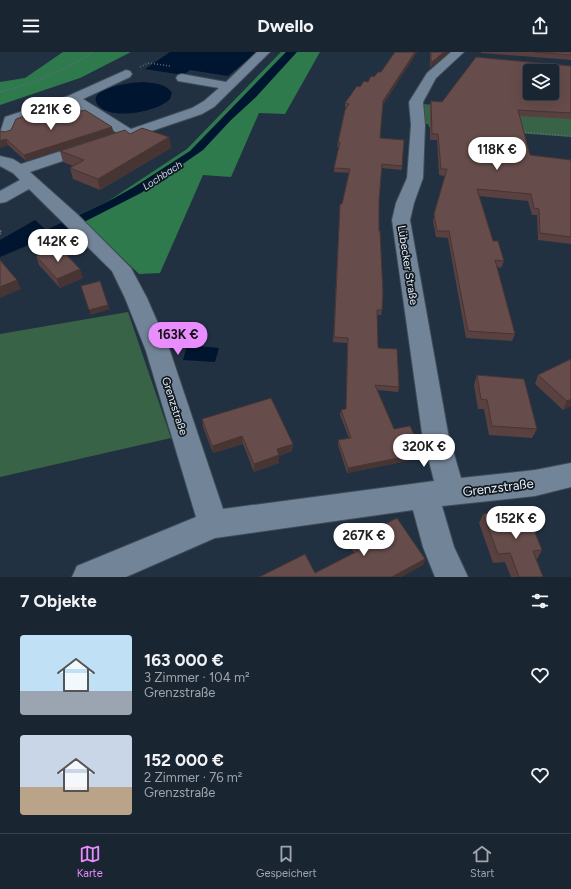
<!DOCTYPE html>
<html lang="de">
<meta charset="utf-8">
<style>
body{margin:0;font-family:Figtree,sans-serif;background:#27313e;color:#f1f3f6;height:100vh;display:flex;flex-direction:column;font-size:15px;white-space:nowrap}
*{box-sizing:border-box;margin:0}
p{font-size:13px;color:#9fa5ac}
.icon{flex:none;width:22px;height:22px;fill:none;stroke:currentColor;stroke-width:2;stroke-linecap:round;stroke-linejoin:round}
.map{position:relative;height:525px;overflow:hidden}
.sheet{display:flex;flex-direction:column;background:#1a2532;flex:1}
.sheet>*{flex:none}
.buttons{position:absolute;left:523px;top:12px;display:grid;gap:8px}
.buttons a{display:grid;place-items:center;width:36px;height:36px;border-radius:4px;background:#1a2532;box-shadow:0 4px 16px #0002,0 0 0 1px #38424d;font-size:20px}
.price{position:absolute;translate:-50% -34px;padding:0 9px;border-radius:14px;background:#fff;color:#222;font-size:13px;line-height:26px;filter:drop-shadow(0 1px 2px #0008)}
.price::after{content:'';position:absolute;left:50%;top:24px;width:12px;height:9px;margin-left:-6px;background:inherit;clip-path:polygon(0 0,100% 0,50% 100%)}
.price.selected{background:#e98dfe;color:#111}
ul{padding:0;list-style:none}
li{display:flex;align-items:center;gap:12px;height:100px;padding:0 20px}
li span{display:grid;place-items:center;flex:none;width:112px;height:80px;border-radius:4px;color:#555}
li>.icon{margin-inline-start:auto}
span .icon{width:48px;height:48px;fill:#fffc;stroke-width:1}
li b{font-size:17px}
h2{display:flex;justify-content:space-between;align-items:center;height:48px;padding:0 20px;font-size:17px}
header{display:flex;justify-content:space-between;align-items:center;height:52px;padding:0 20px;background:#1a2532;font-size:18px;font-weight:700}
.dock{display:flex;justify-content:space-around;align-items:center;height:56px;border-top:1px solid #38424d;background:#1a2532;font-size:11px;color:#9fa5ac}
.dock a{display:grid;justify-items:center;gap:2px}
.dock .selected{color:#e98dfe}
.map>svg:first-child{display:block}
.green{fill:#396347}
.forest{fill:#2e7a4d}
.water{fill:#00152f}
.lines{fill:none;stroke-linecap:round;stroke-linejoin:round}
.minor-casing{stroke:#3f4c5a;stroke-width:2}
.path-far1{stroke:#616e7d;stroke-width:1.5;stroke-dasharray:1 2;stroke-linecap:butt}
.path{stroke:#616e7d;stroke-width:2;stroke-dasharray:1.5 2.5;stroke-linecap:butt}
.minor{fill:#728497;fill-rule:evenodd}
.wall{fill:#584140}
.shaded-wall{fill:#473534}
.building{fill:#664c4a;stroke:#473534;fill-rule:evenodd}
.labels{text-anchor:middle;stroke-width:3.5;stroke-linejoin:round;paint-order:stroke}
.far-water-label{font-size:10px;font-style:italic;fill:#c0dcfc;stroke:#121920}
.street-label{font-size:11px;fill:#e5effa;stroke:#121920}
.near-street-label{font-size:13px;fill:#e5effa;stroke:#121920}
</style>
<header><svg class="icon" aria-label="menu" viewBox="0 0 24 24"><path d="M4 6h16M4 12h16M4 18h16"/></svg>Dwello<svg class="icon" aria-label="share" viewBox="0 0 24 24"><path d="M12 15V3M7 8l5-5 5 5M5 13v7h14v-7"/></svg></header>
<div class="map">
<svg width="571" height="525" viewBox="0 0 571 525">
<rect width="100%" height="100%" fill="#223142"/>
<path class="green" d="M421,52L571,60V85L429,75L428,72H424Z
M128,260L171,386L0,425V282Z"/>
<path class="forest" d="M63,0H131L80,26L0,53V30L25,26Z
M281,0H320L285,62L259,61L231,125L203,123L160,221L139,222L78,163L107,150L187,97Z"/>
<path class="water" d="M170,0H257L228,24L190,18L183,23L145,17Z
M286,0H297L256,45L231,68L203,98L141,141L86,169L0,205V188L35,168L46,178L107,150L134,135L190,99Z
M144,30C154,31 167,32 172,41L170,47C158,60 110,69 98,53C84,35 136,30 144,30Z
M187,293L219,296L215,310L183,308Z"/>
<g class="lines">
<g class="minor-casing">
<path id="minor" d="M257,0H270L214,55L202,62L30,120L77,162L131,216L147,246L170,299L223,457L434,429L422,381L392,168L396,151L407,126L411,73L409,50L427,21L451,0H464L436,26L423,50L425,73L423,126L414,151L410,168L448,381L461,426L535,418L571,411V435L535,444L442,454L454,495L468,525H435L423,495L413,458L215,486L126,525H72L77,514L196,465L146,299L125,246L112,219L29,137L6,150L0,151V139L20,128L13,121L0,114V104L13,107L21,112L117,81L72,52L17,71L12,83L7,84L2,83L0,81L5,65L68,44L126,18L130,19L132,22L130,25L83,47L131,77L192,56L204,49L219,36L178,29L176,26L178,23L182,22L226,30Z"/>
</g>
<path class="path-far1" d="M140,15L148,11L170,14
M0,40C34,31 64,19 93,0
M522,80L571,84"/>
<path class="path" d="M0,179L2,180L0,182"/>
<use href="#minor" class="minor"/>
</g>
<path class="wall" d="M395,0H417L383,53L380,86L402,114V118L381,116L379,149V179L382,258L381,263H377L378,296L399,335L398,340L377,338L394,377L422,406L347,421L338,393V388L349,386L340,363L341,358L346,357L347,291L333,290L340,152H342L349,121L334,120V116L339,95H337L338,90L346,56L345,55V51L360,35L381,20Z
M430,0H449L430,16Z
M481,0H571V8L481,1Z
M571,14V67L520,64L530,103L571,108V192L538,188L537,163H532L528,149L479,144L493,189L504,209L501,216L497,215L515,282L512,289L466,286L448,186L436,185L433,169L445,124L439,123L437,88H430V55L431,49L442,50Z
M49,69L114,81L26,109L8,93L0,96L5,80Z
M130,82L169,85L171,96L100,138L73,127L70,116L73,114L63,110L60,99Z
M36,204L83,226L60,236L39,213Z
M571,307V354L563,358L535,332L538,323Z
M477,323L537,377L532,386L489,383L484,357H478L474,333Z
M202,367L293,392L292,399L279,404V411L254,420L243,392L213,401L203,375Z
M483,462L542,498L537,507H536L543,525H511L505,510L493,511L479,471Z
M352,489L425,507L423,513L401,525H259L315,521L354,501L351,496Z"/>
<path class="shaded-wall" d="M415,0H417L383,53V49Z
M444,0H449L430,16L431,11Z
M112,75L114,81L26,109L24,103Z
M169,85L171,96L100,138L98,127Z
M6,87L8,93L0,96V89Z
M80,217L83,226L60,236L57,227Z
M17,228L21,237L0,246V235Z
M108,253L110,257L91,263L89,258Z
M571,347V354L563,358L567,349Z
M242,384L243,392L213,401L212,394Z
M293,392L292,399L279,404V411L254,420V412L277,397Z
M423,401L422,406L347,421L348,416Z
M425,507L423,513L401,525H392Z"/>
<path class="building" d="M395,0H415L383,49L380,86L404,88L402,114L382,112L379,149V179H380L383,241L382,258H377L378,296L397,297L399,335L375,333L394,377L410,374L423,401L348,416L338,388L351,386L341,358L346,357L348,286L334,285L340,152H342L350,117L334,116L340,90H338L345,58L349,52L345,51L357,34L360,35L364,29L368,30L371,24L374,25L378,20H381Z
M431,0H444L431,11Z
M534,0H571V3Z
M476,5L571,14V61L518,58L530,103L571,108V185L540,181L539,157L534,156L531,142L477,137L493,189H498L504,209L495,208L515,282L468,279L449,179H437L434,162L447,117H441L438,82H432L431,49L442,50ZM530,19H552V41H530Z
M85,58L112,75L24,103L6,87L0,89V79L5,80L11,78L16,67L30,62H38L49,69Z
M142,76L169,85L98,127L70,116L84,108L60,99L125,78L130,82Z
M59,195L80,217L57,227L36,204Z
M0,208L17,228L0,235Z
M100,229L108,253L89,258L81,234Z
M571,307V347L567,349L538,323Z
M477,323L524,327L537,377L492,374L487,348L481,347Z
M271,346L293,392L277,397L279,403L254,412L242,384L212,394L202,367Z
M526,458L542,498L533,499L543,525H519L510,501L498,502L483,462Z
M397,466L425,507L392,525H259L305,502L315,521L358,499L352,489Z"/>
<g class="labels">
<g class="far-water-label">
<text transform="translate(162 123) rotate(-33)" y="4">Lochbach</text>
</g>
<g class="street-label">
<text transform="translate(408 213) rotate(81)" y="4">Lübecker Straße</text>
<text transform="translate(175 354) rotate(72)" y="4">Grenzstraße</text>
</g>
<g class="near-street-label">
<text transform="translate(498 435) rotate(-7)" y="5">Grenzstraße</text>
</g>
</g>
</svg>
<div class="buttons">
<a><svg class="icon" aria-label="layers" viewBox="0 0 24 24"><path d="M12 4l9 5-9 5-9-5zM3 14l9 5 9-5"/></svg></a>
</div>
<b class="price" style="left:51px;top:79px">221K €</b>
<b class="price" style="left:497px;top:119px">118K €</b>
<b class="price" style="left:58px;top:211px">142K €</b>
<b class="price selected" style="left:178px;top:304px">163K €</b>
<b class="price" style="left:424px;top:416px">320K €</b>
<b class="price" style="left:516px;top:488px">152K €</b>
<b class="price" style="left:364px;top:505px">267K €</b>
</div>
<section class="sheet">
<h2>7 Objekte<svg class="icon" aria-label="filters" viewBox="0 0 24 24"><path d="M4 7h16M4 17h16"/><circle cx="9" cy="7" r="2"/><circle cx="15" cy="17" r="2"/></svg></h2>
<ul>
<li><span style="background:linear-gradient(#bfe0f5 70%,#9aa5b1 0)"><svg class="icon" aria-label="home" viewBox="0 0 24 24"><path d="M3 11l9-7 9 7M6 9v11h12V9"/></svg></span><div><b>163 000 €</b><p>3 Zimmer · 104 m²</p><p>Grenzstraße</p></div><svg class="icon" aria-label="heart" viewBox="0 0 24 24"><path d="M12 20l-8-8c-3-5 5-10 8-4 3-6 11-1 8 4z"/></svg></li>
<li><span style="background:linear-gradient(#c9d6e8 65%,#b9a48a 0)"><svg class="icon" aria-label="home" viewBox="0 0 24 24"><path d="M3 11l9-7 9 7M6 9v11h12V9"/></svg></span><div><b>152 000 €</b><p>2 Zimmer · 76 m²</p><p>Grenzstraße</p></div><svg class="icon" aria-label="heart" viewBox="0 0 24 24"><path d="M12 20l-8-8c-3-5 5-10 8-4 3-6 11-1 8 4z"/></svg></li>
</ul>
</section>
<nav class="dock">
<a class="selected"><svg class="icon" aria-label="map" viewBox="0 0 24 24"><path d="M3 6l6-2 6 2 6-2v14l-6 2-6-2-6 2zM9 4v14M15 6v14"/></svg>Karte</a>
<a><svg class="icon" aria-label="saved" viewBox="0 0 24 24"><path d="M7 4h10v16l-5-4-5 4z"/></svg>Gespeichert</a>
<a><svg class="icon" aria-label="home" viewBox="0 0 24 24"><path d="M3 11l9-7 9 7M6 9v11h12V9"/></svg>Start</a>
</nav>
